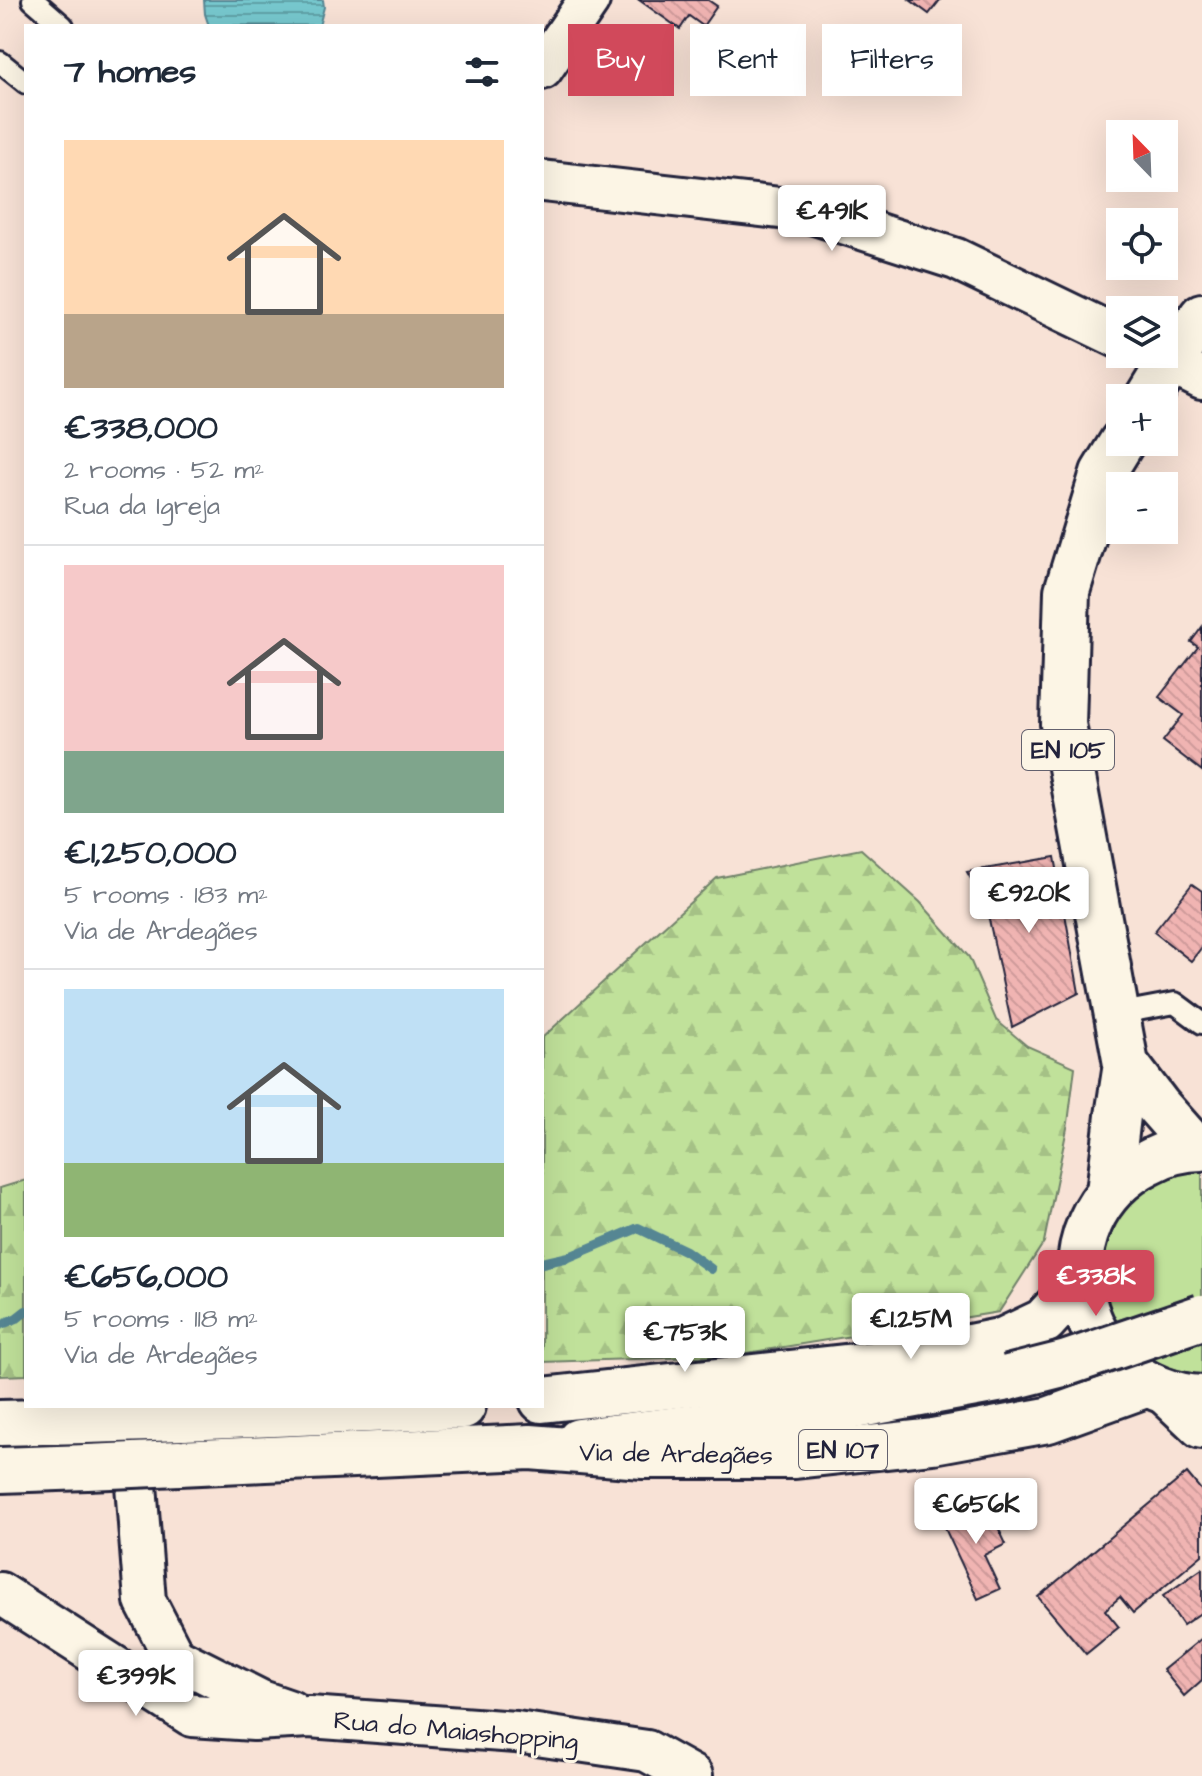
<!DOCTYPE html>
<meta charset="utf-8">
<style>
body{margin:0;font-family:"Architects Daughter",sans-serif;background:#f2f2f3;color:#1f2937;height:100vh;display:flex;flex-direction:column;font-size:30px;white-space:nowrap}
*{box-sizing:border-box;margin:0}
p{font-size:26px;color:#747a83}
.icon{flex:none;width:44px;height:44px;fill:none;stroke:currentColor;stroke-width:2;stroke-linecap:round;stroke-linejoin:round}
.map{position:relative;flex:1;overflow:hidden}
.drawer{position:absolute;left:24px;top:24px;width:520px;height:1384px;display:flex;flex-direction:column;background:#fff;border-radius:0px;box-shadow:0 8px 32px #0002}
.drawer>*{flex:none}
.hud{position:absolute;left:568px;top:24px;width:514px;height:72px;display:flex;gap:16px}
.needle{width:52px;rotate:337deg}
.fabs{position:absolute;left:1106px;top:120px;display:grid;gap:16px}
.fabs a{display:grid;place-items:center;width:72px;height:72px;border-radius:0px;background:#fff;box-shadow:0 8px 32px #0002;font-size:40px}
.price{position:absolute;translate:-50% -68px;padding:0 18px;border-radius:8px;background:#fff;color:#222;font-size:26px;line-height:52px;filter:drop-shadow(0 2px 4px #0008)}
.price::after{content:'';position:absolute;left:50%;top:48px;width:24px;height:18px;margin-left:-12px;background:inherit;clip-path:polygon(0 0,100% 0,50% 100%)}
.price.on{background:#d1495b;color:#fff}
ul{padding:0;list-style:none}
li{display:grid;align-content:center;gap:16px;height:424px;padding:0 40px}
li+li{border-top:2px solid #e0e1e3}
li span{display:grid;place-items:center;height:248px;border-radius:0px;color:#555}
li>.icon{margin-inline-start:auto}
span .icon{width:144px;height:144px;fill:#fffc;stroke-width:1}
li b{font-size:34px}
h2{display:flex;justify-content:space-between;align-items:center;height:96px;padding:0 40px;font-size:34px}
.pill{padding:0 28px;border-radius:0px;background:#fff;box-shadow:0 8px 32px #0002;font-size:28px;line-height:72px}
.pill.on{background:#d1495b;color:#fff}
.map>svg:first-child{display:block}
.grass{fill:#c0e19a;stroke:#71826a;stroke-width:2}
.forest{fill:url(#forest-firs);stroke:#71826a;stroke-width:2}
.water{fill:url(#water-rules);stroke:#558693;stroke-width:2}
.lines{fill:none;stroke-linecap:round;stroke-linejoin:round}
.stream{stroke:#558693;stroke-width:10}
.building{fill:url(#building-back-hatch);stroke:#22223b;stroke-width:2}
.lane-casing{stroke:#22223b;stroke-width:26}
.street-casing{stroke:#22223b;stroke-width:46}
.secondary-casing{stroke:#22223b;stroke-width:50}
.primary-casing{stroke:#22223b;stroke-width:50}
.lane{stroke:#fcf5e5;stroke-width:20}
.street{stroke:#fcf5e5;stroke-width:40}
.secondary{stroke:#fcf5e5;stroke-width:44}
.primary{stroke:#fcf5e5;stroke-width:44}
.secondary-bridge-casing{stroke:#22223b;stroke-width:50;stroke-linecap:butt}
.primary-bridge-casing{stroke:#22223b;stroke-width:50;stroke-linecap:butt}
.secondary-bridge{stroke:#fcf5e5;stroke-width:44}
.primary-bridge{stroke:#fcf5e5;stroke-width:44}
.labels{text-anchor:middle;stroke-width:6;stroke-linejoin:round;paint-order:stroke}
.shield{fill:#fcf5e5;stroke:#63616e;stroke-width:2}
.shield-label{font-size:24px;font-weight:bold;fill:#22223b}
.street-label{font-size:26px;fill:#22223b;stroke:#fcf5e5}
</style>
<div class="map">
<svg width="1202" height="1776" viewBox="0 0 1202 1776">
<defs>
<pattern id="forest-firs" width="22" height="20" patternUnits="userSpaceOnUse" patternTransform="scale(2)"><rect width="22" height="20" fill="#c0e19a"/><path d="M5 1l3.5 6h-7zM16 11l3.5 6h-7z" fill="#a5c186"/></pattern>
<pattern id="water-rules" width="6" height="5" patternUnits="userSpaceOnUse" patternTransform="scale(2)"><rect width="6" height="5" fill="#77c8ce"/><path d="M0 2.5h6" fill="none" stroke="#61a2a8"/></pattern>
<pattern id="building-back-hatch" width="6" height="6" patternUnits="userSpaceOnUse" patternTransform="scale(2)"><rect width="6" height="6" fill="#f0b4b2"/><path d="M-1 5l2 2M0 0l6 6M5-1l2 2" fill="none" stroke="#ce9a9a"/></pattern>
</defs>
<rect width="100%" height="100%" fill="#f8e2d6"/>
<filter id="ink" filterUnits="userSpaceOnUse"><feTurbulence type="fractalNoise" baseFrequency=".0125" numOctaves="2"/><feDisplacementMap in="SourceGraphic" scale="16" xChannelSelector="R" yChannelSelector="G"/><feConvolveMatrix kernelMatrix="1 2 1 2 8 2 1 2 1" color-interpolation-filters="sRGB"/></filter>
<g filter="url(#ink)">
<path class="grass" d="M1186,1172H1202V1375C1179,1371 1158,1367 1139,1352C1094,1317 1090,1247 1128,1205C1143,1187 1165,1180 1186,1172Z"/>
<path class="forest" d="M861,849L920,902L969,957L996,1020L1027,1046L1075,1067L1068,1123L1044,1242L999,1312L728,1356L542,1362V1038L717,878Z
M26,1180V1375L0,1376V1188Z"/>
<path class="water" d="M204,0H323L324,7L319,26H209L205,14Z"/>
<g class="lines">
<path class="stream" d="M542,1263L569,1257L638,1228L686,1251L711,1269
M0,1325L17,1318L26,1311"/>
</g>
<path class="building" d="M639,0H708L717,6L703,26L689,16L680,29Z
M910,0H940L929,14Z
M1202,627V771L1163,741L1183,715L1159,697L1198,647L1191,642Z
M1055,857L1079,993L1012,1027L986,905L967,872Z
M1192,884L1202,891V947L1191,961L1154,932Z
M1187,1473L1202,1491V1555L1133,1613L1120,1597L1105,1610L1119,1627L1086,1654L1038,1597Z
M986,1502L1006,1544L984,1555L1000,1589L978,1599L942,1522Z
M1202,1569V1612L1183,1625L1163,1596Z
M1202,1638V1680L1184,1696L1163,1670Z"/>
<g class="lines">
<g class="lane-casing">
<path id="lane" d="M33,0L63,26
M0,62L26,83
M1116,1014L1175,1003L1202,1023"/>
</g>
<g class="street-casing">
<path id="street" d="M542,69L589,0
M542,181L806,211L956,259L1120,338
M1153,354L1202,379
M132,1433L145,1601L174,1657L261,1701L290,1711
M0,1593L192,1716L254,1720L309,1717L516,1732L647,1751L692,1776"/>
</g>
<g class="secondary-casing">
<path id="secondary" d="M1167,1393L1202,1426
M579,1441L826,1411L1008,1378"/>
</g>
<g class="primary-casing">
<path id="primary" d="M1148,398L1170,362L1202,316
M1126,1064L1158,1106L1195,1148
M1202,1148C1184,1148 1165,1153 1149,1162C1033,1221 1072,1391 1202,1398
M1109,1192L1118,1116L1126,1064L1063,724L1067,591L1103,473L1122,442
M542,1400L900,1361L1004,1340L1044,1321L1079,1283
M182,1418L463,1406
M0,1423L85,1421
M179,1463L530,1447L643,1456H795L933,1441L1048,1420L1148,1384
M0,1470L87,1467"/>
</g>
<use href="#lane" class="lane"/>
<use href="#street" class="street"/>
<use href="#secondary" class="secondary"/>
<use href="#primary" class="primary"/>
<g class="secondary-bridge-casing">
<path id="secondary-bridge" d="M1008,1378L1067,1363L1202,1317"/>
</g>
<g class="primary-bridge-casing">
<path id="primary-bridge" d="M85,1421L182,1418
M87,1467L179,1463"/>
</g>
<use href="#secondary-bridge" class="secondary-bridge"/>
<use href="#primary-bridge" class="primary-bridge"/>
</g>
</g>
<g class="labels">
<g class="shield">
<rect x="1022" y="730" width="92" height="40" rx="6"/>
<rect x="799" y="1430" width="88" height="40" rx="6"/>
</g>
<g class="shield-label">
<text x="1068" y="758">EN 105</text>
<text x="843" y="1458">EN 107</text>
</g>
<g class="street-label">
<text transform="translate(676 1453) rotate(1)" y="9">Via de Ardegães</text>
<text transform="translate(456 1730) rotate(5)" y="9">Rua do Maiashopping</text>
</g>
</g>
</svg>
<div class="fabs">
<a><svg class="needle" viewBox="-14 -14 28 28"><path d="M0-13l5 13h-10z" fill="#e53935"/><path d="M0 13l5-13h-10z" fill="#747a83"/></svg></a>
<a><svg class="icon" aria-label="locate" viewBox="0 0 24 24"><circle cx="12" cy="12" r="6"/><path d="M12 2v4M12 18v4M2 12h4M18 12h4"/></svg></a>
<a><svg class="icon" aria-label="layers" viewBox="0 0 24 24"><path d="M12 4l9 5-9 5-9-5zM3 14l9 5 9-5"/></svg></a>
<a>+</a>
<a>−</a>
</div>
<b class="price" style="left:832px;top:253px">€491K</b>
<b class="price" style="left:1029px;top:935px">€920K</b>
<b class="price on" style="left:1096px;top:1318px">€338K</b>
<b class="price" style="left:911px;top:1361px">€1.25M</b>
<b class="price" style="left:685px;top:1374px">€753K</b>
<b class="price" style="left:976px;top:1546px">€656K</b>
<b class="price" style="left:136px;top:1718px">€399K</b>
<div class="hud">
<a class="pill on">Buy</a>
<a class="pill">Rent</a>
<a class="pill">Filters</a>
</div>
<section class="drawer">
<h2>7 homes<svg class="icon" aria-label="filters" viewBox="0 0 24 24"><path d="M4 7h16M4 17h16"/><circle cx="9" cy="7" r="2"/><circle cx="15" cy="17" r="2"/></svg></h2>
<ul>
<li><span style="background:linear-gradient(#ffd9b3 70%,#b9a48a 0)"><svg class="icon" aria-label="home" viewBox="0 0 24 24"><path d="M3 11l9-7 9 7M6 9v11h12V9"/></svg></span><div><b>€338,000</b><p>2 rooms · 52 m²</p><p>Rua da Igreja</p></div></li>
<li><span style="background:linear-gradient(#f6c9c9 75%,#7fa58c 0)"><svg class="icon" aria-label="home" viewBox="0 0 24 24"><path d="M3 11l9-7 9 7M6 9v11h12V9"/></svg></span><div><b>€1,250,000</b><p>5 rooms · 183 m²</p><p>Via de Ardegães</p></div></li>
<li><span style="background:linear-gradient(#bfe0f5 70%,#8fb573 0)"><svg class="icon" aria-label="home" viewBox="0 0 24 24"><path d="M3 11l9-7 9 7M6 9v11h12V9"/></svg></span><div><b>€656,000</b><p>5 rooms · 118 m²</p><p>Via de Ardegães</p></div></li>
</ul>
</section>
</div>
